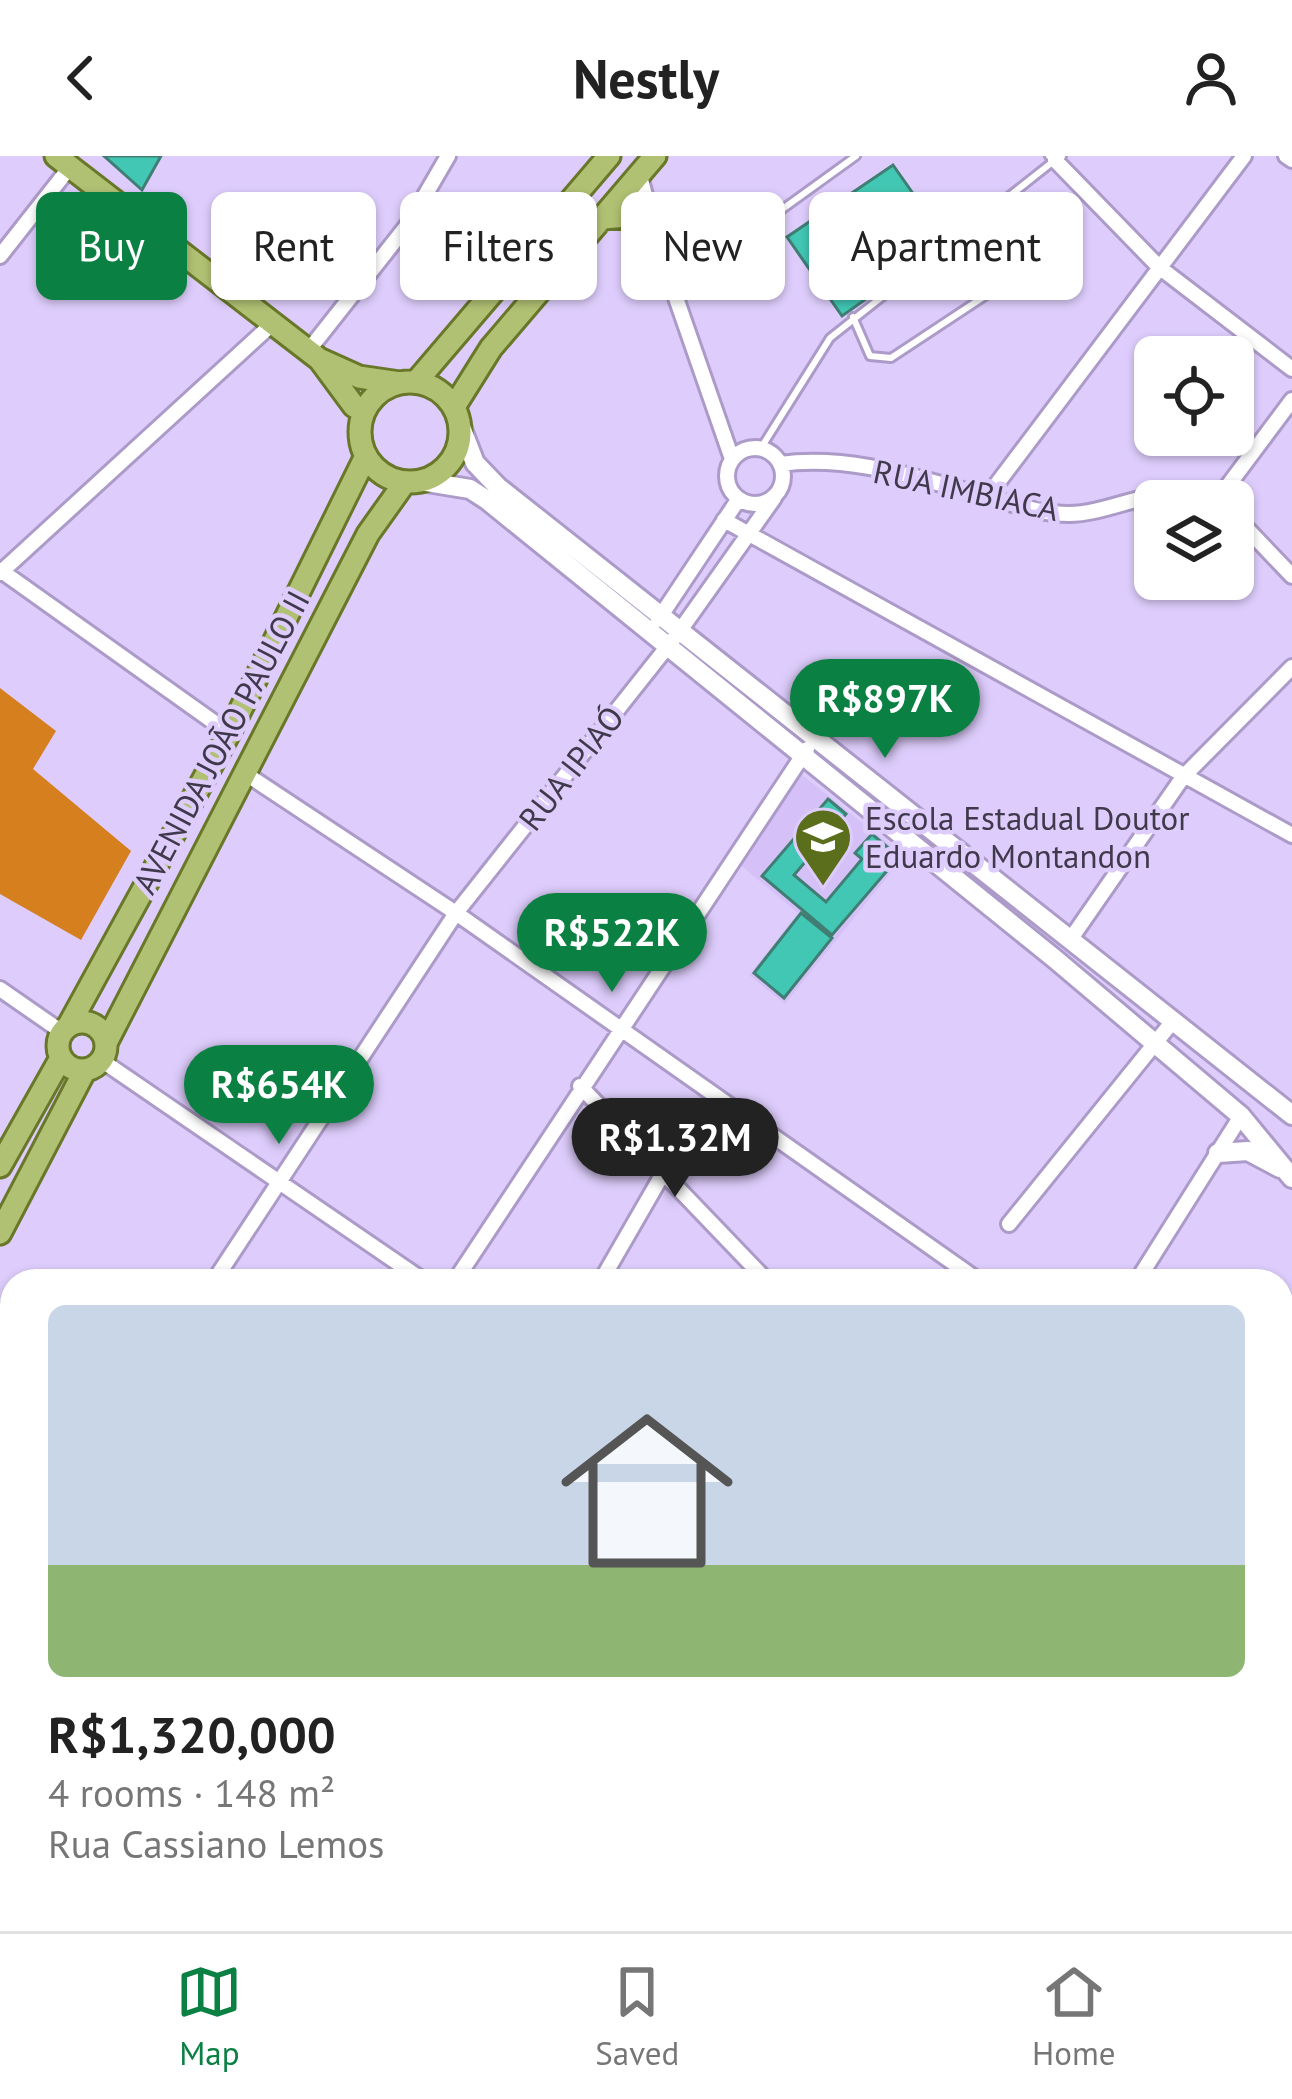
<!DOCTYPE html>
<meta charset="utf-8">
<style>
body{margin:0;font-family:"PT Sans",sans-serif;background:#f2f2f2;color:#222;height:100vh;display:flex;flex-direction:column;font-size:45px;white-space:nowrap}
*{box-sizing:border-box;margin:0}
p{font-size:39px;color:#767676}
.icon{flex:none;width:66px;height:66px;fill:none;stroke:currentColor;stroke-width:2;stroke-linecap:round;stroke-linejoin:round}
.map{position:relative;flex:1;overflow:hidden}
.sheet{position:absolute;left:0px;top:1113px;width:1293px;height:663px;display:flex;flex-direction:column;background:#fff;border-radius:36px 36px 0 0;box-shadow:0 3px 9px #0004}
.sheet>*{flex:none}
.guide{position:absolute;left:36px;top:36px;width:1221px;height:108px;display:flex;gap:24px}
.fabs{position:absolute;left:1134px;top:180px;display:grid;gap:24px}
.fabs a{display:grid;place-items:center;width:120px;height:120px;border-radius:18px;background:#fff;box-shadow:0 3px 9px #0004;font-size:60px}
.price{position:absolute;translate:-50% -102px;padding:0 27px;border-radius:42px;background:#0b8043;color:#fff;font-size:39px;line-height:78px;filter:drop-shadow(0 3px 6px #0008)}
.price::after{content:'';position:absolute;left:50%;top:72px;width:36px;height:27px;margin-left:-18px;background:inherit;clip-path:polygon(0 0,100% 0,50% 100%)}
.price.on{background:#222;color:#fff}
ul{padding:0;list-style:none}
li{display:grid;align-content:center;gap:24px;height:636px;padding:0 48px}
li+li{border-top:3px solid #e0e0e0}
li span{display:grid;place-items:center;height:372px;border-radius:18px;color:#555}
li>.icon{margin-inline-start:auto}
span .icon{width:216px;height:216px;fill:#fffc;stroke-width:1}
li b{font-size:51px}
.chip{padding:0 42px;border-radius:18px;background:#fff;box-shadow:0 3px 9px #0004;font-size:42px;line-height:108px}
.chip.on{background:#0b8043;color:#fff}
header{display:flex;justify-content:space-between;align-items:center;height:156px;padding:0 48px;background:#fff;font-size:54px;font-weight:800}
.menu{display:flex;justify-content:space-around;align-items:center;height:168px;border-top:3px solid #e0e0e0;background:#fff;font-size:33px;color:#767676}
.menu a{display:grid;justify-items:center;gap:6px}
.menu .on{color:#0b8043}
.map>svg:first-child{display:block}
.built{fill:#d5c1f7}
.forest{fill:#d57f1f}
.building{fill:#42c7b4;stroke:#407e74;stroke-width:3}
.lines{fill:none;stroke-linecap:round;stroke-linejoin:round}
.service-casing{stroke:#ac9bc8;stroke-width:12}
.minor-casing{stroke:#ac9bc8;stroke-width:20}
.secondary-casing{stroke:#ac9bc8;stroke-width:24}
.primary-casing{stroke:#687728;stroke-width:27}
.service{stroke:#fff;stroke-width:6}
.minor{stroke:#fff;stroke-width:14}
.secondary{stroke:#fff;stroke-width:18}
.primary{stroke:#b1c173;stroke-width:21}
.labels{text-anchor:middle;stroke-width:9;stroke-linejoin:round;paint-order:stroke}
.street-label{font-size:33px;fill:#40394b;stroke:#decdfc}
.poi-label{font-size:33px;fill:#40394b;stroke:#decdfc;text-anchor:start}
</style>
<header><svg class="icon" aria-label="back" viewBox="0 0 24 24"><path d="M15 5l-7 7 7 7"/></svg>Nestly<svg class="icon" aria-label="person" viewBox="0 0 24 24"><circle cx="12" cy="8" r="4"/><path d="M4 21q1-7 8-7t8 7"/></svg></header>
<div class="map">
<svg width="1292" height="1775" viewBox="0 0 1292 1775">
<rect width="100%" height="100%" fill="#decdfc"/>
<path class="built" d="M801,618L904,700L785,848L749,819L798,757L738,707Z"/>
<path class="forest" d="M0,532L56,575L33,613L131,695L81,784L0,738Z"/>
<path class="building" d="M104,0H161L142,34Z
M893,9L947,86L842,160L787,81Z
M828,643L846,658L794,719L826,746L862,703L855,697L872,678L899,701L832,779L762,720Z
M801,757L832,782L784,842L754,817Z
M1052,1764H1055L1068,1775H1044Z"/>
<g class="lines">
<g class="service-casing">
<path id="service" d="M676,130L856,0
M853,161L870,200L891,202L997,132L1009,105L1000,79L986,64
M761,292L830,182L1055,4L1049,0"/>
</g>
<g class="minor-casing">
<path id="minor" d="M1058,0L1055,4L1159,111L1292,213
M1286,0L1292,4
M639,16L658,90L732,303
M0,100L70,11
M308,195L409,67L448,0
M727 320a28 28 0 1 1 56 0a28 28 0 1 1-56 0Z
M780,308C850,298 921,323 988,341C1014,348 1041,358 1069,358C1115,358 1179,317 1220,345
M987,341L1244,0
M1218,343L1292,244
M1233,358L1292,420
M724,364L1292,679
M0,414L229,577
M0,417L271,169
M658,464L738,344
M246,618L456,757L979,1125
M1070,784L1183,621L1292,511
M0,833L62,876
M101,904L424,1125
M580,930L767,1125
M1009,1068L1173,865
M214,1125L456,757L679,476L774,342
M455,1125L807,593
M601,1125L665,1014L721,946
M1137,1125L1241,960
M0,1185L12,1192
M1281,1222L1292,1230
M1281,1333L1292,1341
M1281,1402L1292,1385
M0,1452L12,1434
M1281,1517L1292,1527
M0,1520L12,1529
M0,1658H12
M1281,1739L1292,1749
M236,1764V1775
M746,1764L747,1775
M1072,1764L1085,1775
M75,1775V1764
M482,1775L484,1764
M621,1775L623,1764
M837,1775L850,1764
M1025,1775L1034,1764"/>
</g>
<g class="secondary-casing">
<path id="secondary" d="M459,266L475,307L498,331L1292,959
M421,325L470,333L487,344L1055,803L1241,960L1292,1022
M1218,997L1248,995L1280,1012"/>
</g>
<g class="primary-casing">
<path id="primary" d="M56,0L319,203L359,221L400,227
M603,62L627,60L658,90
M320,204L354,250L364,255
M416,226L609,0
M360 276a50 50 0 1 1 100 0a50 50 0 1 1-100 0Z
M454,251L491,192L655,0
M58 890a24 24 0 1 1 48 0a24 24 0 1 1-48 0Z
M69,869L229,577L366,300
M106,887L368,378L405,326
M0,1010L61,902
M0,1077L85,914"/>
</g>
<use href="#service" class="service"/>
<use href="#minor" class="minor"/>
<use href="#secondary" class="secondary"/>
<use href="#primary" class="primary"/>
</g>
<defs>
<g id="school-pin" transform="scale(3)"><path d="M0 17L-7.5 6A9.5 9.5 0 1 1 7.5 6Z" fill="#5b6e1b" stroke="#decdfc"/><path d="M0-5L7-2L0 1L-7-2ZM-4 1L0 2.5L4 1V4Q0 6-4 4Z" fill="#fff"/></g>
</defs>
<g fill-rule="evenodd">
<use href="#school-pin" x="823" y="681"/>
</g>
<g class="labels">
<g class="street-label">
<text transform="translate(966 334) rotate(12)" y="12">RUA IMBIACA</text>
<text transform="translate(221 586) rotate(-62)" y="12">AVENIDA JOÃO PAULO II</text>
<text transform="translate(571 612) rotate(-52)" y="12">RUA IPIAÓ</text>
</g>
<g class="poi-label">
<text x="865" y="674">Escola Estadual Doutor<tspan x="865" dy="38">Eduardo Montandon</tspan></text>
</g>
</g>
</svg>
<div class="fabs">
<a><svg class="icon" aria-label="locate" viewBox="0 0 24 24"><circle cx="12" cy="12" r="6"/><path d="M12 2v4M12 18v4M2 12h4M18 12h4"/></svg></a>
<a><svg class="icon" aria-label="layers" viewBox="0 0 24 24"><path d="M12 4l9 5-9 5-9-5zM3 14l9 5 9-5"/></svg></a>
</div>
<b class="price" style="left:885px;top:605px">R$897K</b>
<b class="price" style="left:612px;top:839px">R$522K</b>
<b class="price" style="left:279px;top:991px">R$654K</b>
<b class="price on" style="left:675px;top:1044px">R$1.32M</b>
<div class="guide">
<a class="chip on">Buy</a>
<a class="chip">Rent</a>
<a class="chip">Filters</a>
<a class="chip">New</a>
<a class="chip">Apartment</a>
</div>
<section class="sheet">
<ul>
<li><span style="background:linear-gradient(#c9d6e8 70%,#8fb573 0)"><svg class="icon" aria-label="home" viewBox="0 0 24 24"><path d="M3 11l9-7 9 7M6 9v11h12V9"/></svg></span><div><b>R$1,320,000</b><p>4 rooms · 148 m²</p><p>Rua Cassiano Lemos</p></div></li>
</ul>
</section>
</div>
<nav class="menu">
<a class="on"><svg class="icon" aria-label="map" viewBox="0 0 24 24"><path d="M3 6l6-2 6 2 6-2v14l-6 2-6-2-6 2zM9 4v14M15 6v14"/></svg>Map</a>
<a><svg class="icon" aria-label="saved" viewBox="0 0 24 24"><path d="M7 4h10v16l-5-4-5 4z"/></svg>Saved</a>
<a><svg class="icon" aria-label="home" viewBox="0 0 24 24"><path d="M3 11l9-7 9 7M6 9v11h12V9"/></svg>Home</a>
</nav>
